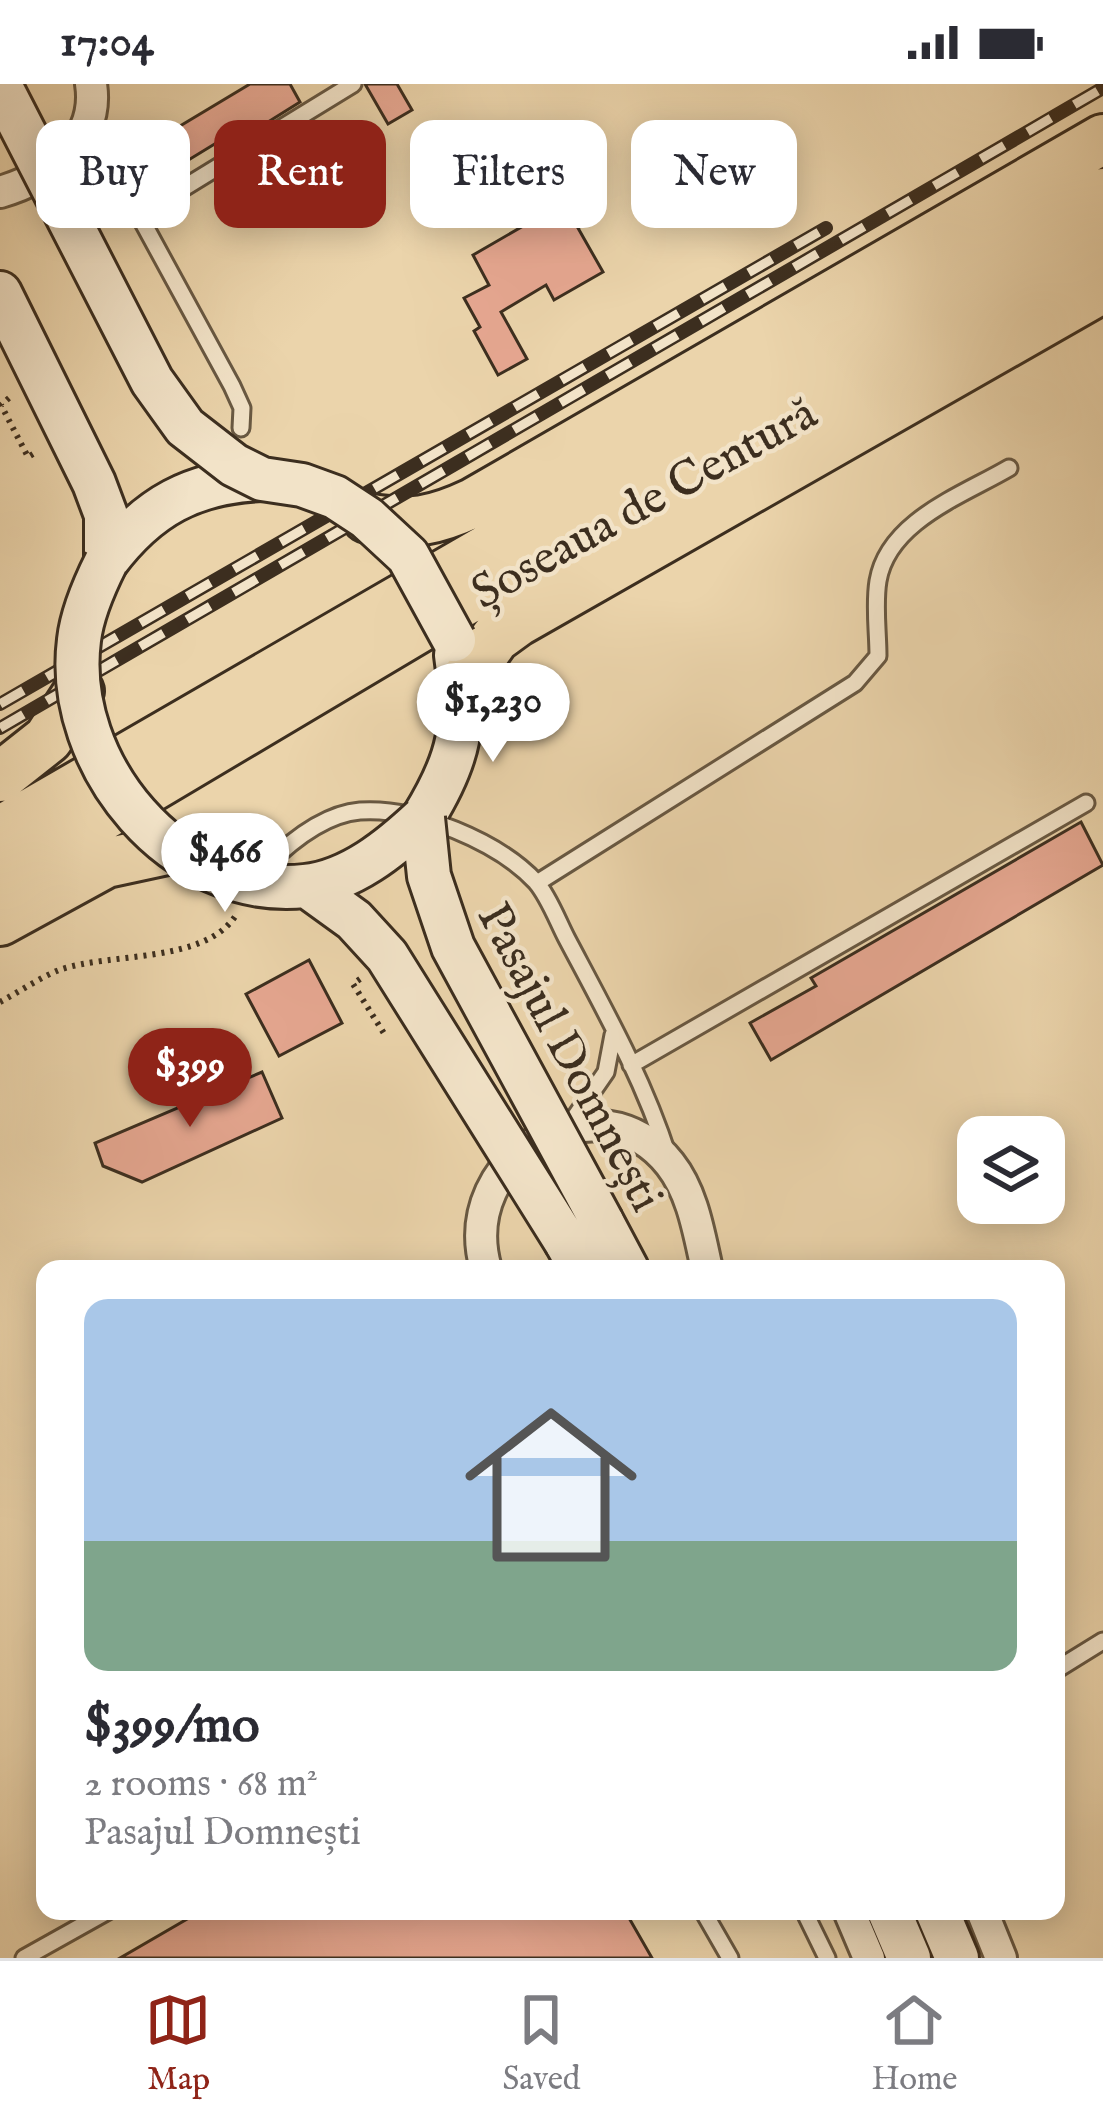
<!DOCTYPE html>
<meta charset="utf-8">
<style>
body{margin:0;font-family:"IM FELL English",serif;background:#f7f7f7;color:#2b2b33;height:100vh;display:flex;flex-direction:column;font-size:45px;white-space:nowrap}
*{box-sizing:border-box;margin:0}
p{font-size:39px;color:#7c7c81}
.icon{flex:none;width:66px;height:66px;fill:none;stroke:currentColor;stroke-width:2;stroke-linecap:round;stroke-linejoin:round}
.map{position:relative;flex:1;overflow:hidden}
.drawer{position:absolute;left:36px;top:1176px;width:1029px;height:660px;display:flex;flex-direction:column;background:#fff;border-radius:24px;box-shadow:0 6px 30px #0003}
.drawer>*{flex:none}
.banner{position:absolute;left:36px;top:36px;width:1032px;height:108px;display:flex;gap:24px}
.controls{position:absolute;left:957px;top:1032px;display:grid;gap:24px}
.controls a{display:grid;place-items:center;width:108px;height:108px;border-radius:24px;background:#fff;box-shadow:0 6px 30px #0003;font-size:60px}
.price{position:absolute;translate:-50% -102px;padding:0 27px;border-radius:42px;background:#fff;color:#222;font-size:39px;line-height:78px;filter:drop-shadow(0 3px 6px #0008)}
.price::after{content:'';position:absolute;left:50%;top:72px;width:36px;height:27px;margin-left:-18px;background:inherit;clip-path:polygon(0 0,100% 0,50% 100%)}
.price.current{background:#8f2418;color:#fff}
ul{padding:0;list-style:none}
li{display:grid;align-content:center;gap:24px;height:636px;padding:0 48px}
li+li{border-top:3px solid #e1e1e2}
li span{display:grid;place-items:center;height:372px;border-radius:24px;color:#555}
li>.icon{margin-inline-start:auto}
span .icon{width:216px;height:216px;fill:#fffc;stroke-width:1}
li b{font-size:51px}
.pill{padding:0 42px;border-radius:24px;background:#fff;box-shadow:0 6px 30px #0003;font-size:42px;line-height:108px}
.pill.current{background:#8f2418;color:#fff}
.status{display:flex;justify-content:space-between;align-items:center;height:84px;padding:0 60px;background:#fff;direction:ltr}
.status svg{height:33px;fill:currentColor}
.tab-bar{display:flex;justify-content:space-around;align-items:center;height:168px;border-top:3px solid #e1e1e2;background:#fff;font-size:33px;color:#7c7c81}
.tab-bar a{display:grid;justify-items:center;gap:6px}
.tab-bar .current{color:#8f2418}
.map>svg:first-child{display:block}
.building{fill:#e6a791;stroke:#3c2e1f;stroke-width:3}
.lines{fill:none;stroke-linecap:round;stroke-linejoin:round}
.lane-casing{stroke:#685842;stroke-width:21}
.street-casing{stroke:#685842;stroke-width:36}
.secondary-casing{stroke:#3c2e1f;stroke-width:48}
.primary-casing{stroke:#3c2e1f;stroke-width:54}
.path{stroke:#3c2e1f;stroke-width:6;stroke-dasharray:3 6;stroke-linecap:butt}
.lane{stroke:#f2e3c8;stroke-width:15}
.street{stroke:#f2e3c8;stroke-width:30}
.secondary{stroke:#f2e3c8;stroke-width:42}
.primary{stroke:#ebd4ab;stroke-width:48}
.rail-casing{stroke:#3c2e1f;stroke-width:14}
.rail{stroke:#f2e3c8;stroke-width:9;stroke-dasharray:27;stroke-linecap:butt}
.secondary-bridge-casing{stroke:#3c2e1f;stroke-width:48;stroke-linecap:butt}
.secondary-bridge{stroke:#f2e3c8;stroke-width:42}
.labels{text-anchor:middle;stroke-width:9;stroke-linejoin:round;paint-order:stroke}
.street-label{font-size:48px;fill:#3c2e1f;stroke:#f2e3c8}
</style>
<div class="status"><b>17:04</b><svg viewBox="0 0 49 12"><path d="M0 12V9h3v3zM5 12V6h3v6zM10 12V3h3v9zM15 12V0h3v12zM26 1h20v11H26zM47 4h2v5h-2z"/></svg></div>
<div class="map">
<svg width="1103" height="1874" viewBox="0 0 1103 1874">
<rect width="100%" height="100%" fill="#ebd4ab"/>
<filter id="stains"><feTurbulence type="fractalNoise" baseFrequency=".00167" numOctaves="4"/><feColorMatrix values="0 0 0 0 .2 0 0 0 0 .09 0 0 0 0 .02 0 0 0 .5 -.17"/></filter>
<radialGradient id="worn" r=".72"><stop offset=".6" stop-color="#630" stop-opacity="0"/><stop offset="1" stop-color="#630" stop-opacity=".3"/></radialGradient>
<path class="building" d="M250,0H290L300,18L236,58L231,50L177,83L160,54Z
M365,0H397L412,26L388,40Z
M312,39L334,78L270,117L248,79Z
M570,115L585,140L578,144L603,188L554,216L546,201L501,228L527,275L498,291L474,247L480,243L464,214L489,201L473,171Z
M1081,738L1103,781L771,976L750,939L816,902L811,894Z
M309,876L342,939L279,972L246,910Z
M262,988L282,1034L142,1098L103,1082L95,1059Z
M201,1827H625L652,1874H120Z"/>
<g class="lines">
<g class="lane-casing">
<path id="lane" d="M85,44L110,78L232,302L242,324L241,344
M138,132L353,0
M266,782C291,757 324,730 360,727C416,723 499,758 536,798C549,813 558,838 567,855C604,925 644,996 668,1072
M537,799L855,599L878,572C878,548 874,521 878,497C888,437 963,411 1009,384
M631,981L1086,719
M568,1043L606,988L613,951
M1056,1586L1103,1557
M703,1827L730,1874
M804,1827L827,1874
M24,1874L108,1827"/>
</g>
<g class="street-casing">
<path id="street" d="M0,108C48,94 100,58 91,0
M486,1185C453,1071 599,990 670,1080C693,1109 699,1150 707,1185
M849,1827L869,1874
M982,1827L1001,1874"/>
</g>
<g class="secondary-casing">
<path id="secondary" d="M0,209L94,399L106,431V478
M106,478C148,422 193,398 262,395
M423,734C460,674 466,641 456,571
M602,1138L627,1185
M566,1158L581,1185
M889,1827L909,1874
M937,1827L957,1874"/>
</g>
<g class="primary-casing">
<path id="primary" d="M367,434C409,442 435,437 473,419L1103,55
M461,602L495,554L517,538L1103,204
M0,693L48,655L79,607
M0,747L1103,109
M0,793L503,494L1103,155
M0,837L106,779L171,765"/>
</g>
<path class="path" d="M9,314L1,321L28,373L38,367
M360,895L353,900L385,951
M0,918C19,908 39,894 59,886C110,868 205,880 236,831"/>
<use href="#lane" class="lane"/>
<use href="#street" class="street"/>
<use href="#secondary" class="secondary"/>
<use href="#primary" class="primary"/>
<g class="rail-casing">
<path id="rail" d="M0,620L826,144
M0,644L1103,4"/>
</g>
<use href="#rail" class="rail"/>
<g class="secondary-bridge-casing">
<path id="secondary-bridge" d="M4,9L152,297L185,343L234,381L262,395L302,401L335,413L367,434L408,472L454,556
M106,478C94,502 82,529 79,556C63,680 175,816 305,802C351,797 391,764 423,734
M423,734L429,792L453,863L602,1138
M307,802L354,836L387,872L566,1158"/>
</g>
<use href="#secondary-bridge" class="secondary-bridge"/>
</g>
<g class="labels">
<g class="street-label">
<text transform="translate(643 417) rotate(-29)" y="17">Șoseaua de Centură</text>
<text transform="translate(572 972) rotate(62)" y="17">Pasajul Domnești</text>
</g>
</g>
<rect width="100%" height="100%" filter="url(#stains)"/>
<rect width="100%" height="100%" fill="url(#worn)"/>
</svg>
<div class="controls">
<a><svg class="icon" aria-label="layers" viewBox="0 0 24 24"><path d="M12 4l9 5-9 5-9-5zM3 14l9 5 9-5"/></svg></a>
</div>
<b class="price" style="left:493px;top:681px">$1,230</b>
<b class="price" style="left:225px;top:831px">$466</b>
<b class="price current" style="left:190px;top:1046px">$399</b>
<div class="banner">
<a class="pill">Buy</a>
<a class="pill current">Rent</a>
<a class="pill">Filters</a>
<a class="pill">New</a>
</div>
<section class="drawer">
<ul>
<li><span style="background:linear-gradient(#a9c7e8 65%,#7fa58c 0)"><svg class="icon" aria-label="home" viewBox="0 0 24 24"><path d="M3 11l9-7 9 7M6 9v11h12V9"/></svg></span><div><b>$399/mo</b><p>2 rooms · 68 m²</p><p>Pasajul Domnești</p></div></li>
</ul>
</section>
</div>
<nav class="tab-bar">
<a class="current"><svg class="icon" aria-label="map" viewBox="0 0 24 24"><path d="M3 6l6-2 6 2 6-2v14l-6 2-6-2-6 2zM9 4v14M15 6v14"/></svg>Map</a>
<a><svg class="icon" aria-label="saved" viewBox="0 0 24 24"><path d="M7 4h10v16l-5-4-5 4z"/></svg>Saved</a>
<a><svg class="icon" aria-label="home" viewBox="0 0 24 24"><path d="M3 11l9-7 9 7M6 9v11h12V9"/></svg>Home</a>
</nav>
